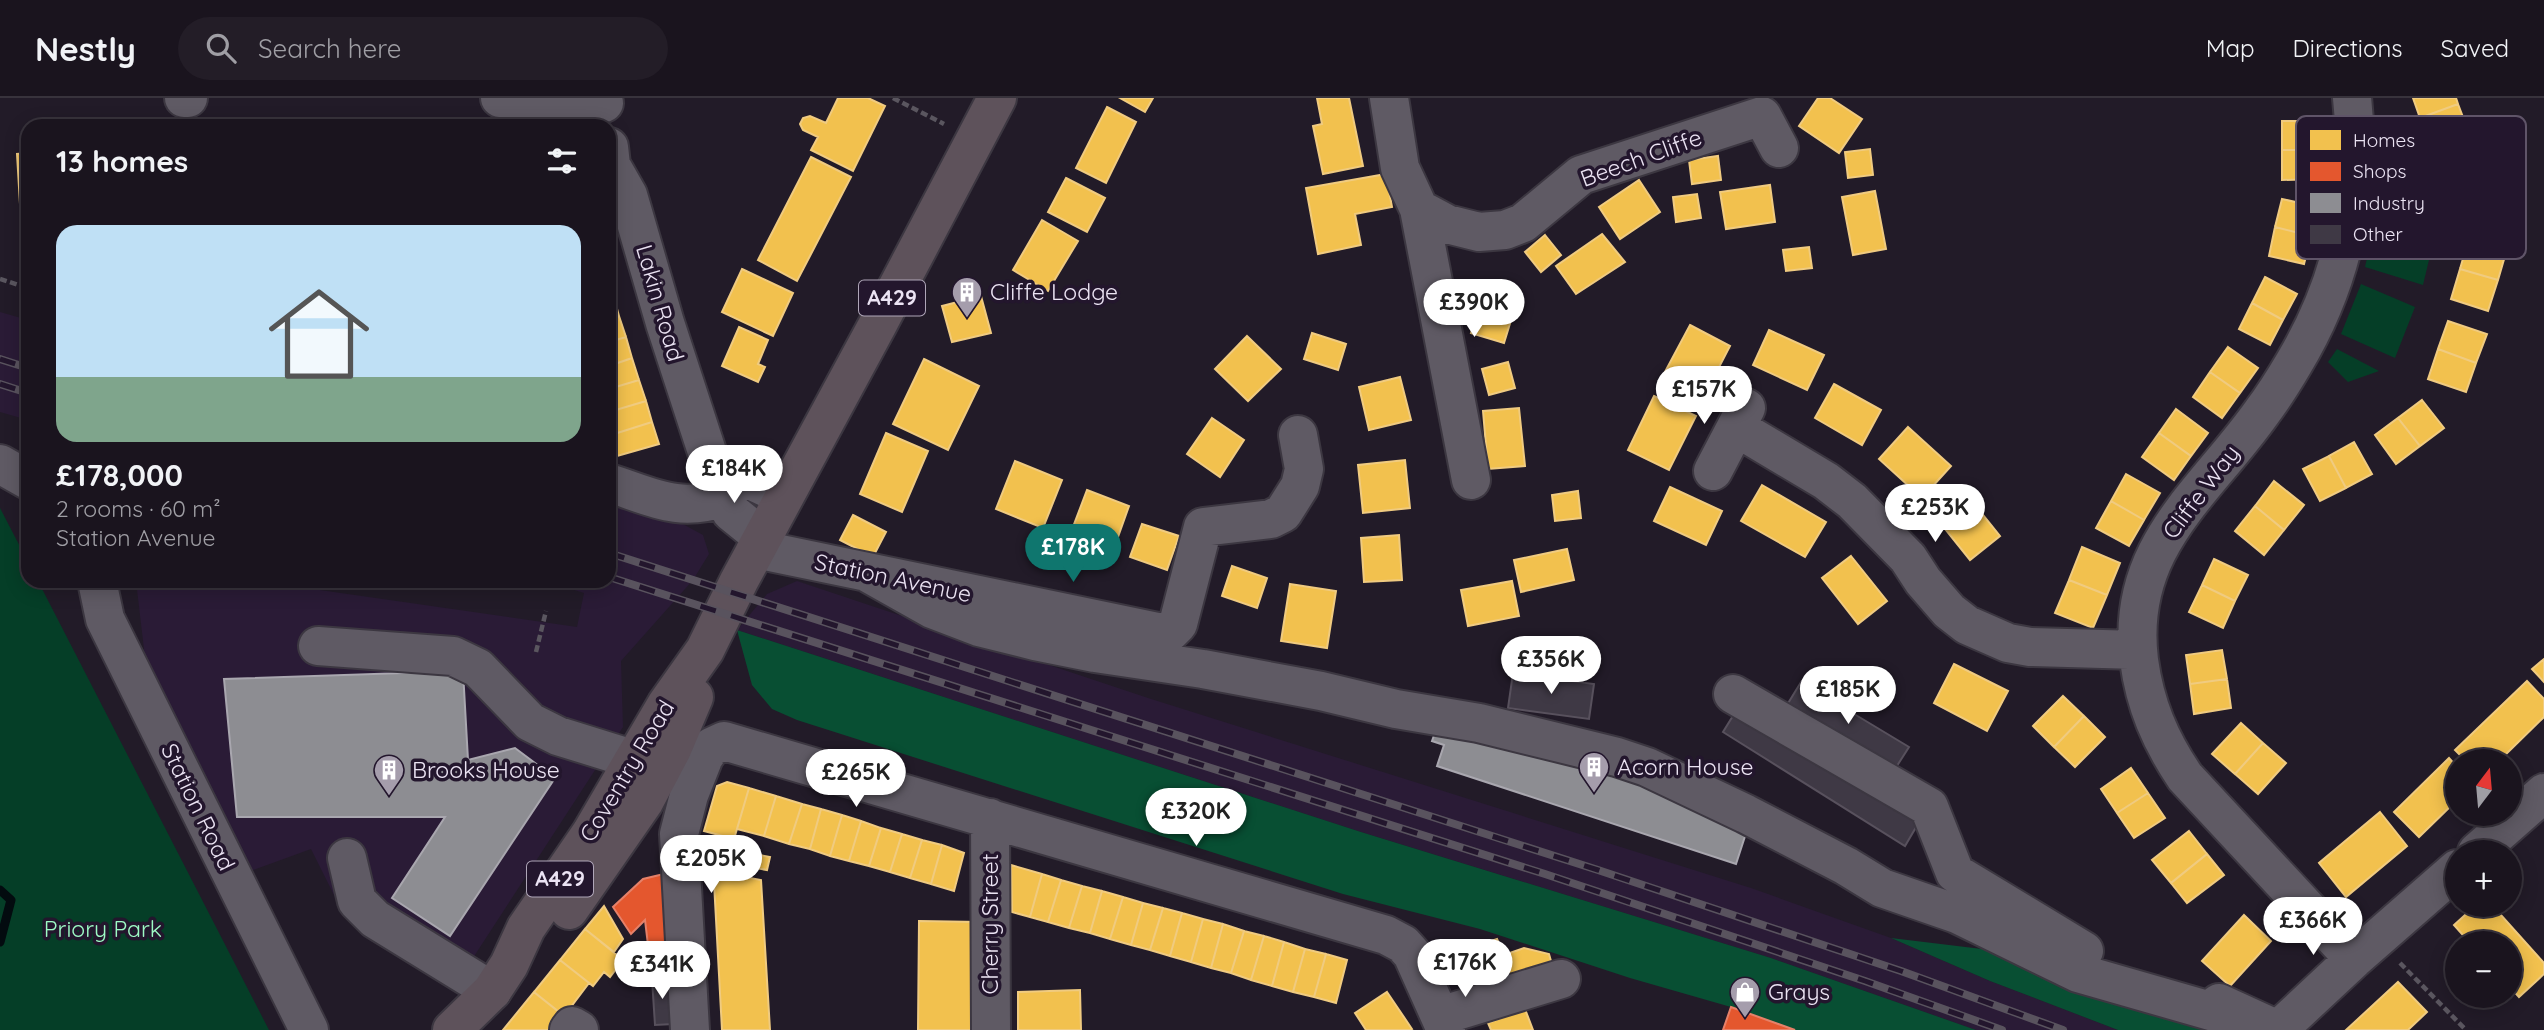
<!DOCTYPE html>
<meta charset="utf-8">
<style>
body{margin:0;font-family:Quicksand,sans-serif;background:#231d27;color:#f1f3f6;height:100vh;display:flex;flex-direction:column;font-size:26px;white-space:nowrap}
*{box-sizing:border-box;margin:0}
p{font-size:23px;color:#9f9ea4}
.icon{flex:none;width:38px;height:38px;fill:none;stroke:currentColor;stroke-width:2;stroke-linecap:round;stroke-linejoin:round}
.map{position:relative;flex:1;overflow:hidden}
.drawer{position:absolute;left:21px;top:21px;width:595px;height:469px;display:flex;flex-direction:column;background:#1a141e;border-radius:21px;box-shadow:0 4px 18px #0003,0 0 0 2px #38333c}
.drawer>*{flex:none}
.needle{width:46px;rotate:16deg}
.fabs{position:absolute;left:2445px;top:651px;display:grid;gap:14px}
.fabs a{display:grid;place-items:center;width:77px;height:77px;border-radius:50%;background:#1a141e;box-shadow:0 4px 18px #0003,0 0 0 2px #38333c;font-size:35px}
.price{position:absolute;translate:-50% -60px;padding:0 16px;border-radius:24px;background:#fff;color:#222;font-size:23px;line-height:46px;filter:drop-shadow(0 2px 4px #0008)}
.price::after{content:'';position:absolute;left:50%;top:42px;width:21px;height:16px;margin-left:-10px;background:inherit;clip-path:polygon(0 0,100% 0,50% 100%)}
.price.active{background:#0f766e;color:#fff}
ul{padding:0;list-style:none}
li{display:grid;align-content:center;gap:14px;height:371px;padding:0 35px}
li+li{border-top:2px solid #38333c}
li span{display:grid;place-items:center;height:217px;border-radius:21px;color:#555}
li>.icon{margin-inline-start:auto}
span .icon{width:126px;height:126px;fill:#fffc;stroke-width:1}
li b{font-size:30px}
h2{display:flex;justify-content:space-between;align-items:center;height:84px;padding:0 35px;font-size:30px}
header{display:flex;align-items:center;gap:42px;box-sizing:border-box;height:98px;padding:0 35px;background:#1a141e;border-bottom:2px solid #38333c}
header strong{font-size:33px}
nav{display:flex;gap:38px;margin-inline-start:auto;font-size:24px}
.search{width:490px;height:63px;background:#231d27;display:flex;align-items:center;gap:18px;box-sizing:border-box;padding:0 24px;border-radius:38px;color:#9f9ea4;font-size:26px}
.map>svg:first-child{display:block}
.built{fill:#2a1b36}
.green{fill:#053e27}
.forest{fill:#084f33}
.homes{fill:#f2c14e;stroke:#f0cb80;stroke-width:2}
.shops{fill:#e4572e;stroke:#e68169;stroke-width:2}
.industry{fill:#8d8d92;stroke:#a9a7af;stroke-width:2}
.lines{fill:none;stroke-linecap:round;stroke-linejoin:round}
.stream{stroke:#030b0f;stroke-width:9}
.building{fill:#3f3945;stroke:#58515d;stroke-width:2}
.minor-casing{stroke:#3c3741;stroke-width:42}
.major-casing{stroke:#3c3741;stroke-width:42}
.path{stroke:#5a565f;stroke-width:4.5;stroke-dasharray:7 3.5;stroke-linecap:butt}
.minor{stroke:#5f5a64;stroke-width:38}
.major{stroke:#5e525b;stroke-width:38}
.rail-casing{stroke:#59535e;stroke-width:8}
.rail{stroke:#23162d;stroke-width:5;stroke-dasharray:16;stroke-linecap:butt}
.labels{text-anchor:middle;stroke-width:7;stroke-linejoin:round;paint-order:stroke}
.shield{fill:#23162d;stroke:#afa6b8;stroke-width:2}
.shield-label{font-size:21px;font-weight:bold;fill:#ebe3f3}
.street-label{font-size:23px;fill:#ebe3f3;stroke:#23162d}
.poi-label{font-size:23px;fill:#ebe3f3;stroke:#23162d;text-anchor:start}
.park-label{font-size:23px;fill:#9dfbc5;stroke:#23162d}
.key{fill:#23162d;stroke:#5f5468;stroke-width:2}
.key-label{font-size:19px;fill:#ebe3f3}
</style>
<header>
<strong>Nestly</strong>
<div class="search"><svg class="icon" aria-label="search" viewBox="0 0 24 24"><circle cx="10" cy="10" r="6"/><path d="M15 15l6 6"/></svg>Search here</div>
<nav><a>Map</a><a>Directions</a><a>Saved</a></nav>
</header>
<div class="map">
<svg width="2544" height="932" viewBox="0 0 2544 932">
<rect width="100%" height="100%" fill="#221b28"/>
<path class="built" d="M0,214L28,222V322L0,314Z
M609,401L681,425L703,437L709,456L693,482L621,563L623,629L458,883L337,803L311,751L245,775L146,568L136,483H257L577,529L584,495L546,483H609Z
M797,483L1148,600L1751,790L1891,840L1990,883L2118,932H1976L1771,860L1361,734L737,532L767,496Z"/>
<path class="green" d="M2372,138L2434,141L2423,187L2365,169Z
M2361,186L2415,209L2395,260L2341,236Z
M2337,251L2379,273L2348,284L2328,264Z
M0,410L28,464V483H38L269,932H0Z"/>
<path class="forest" d="M737,532L1361,734L1771,860L1976,932H1795L1731,909L1630,880L1480,831L1343,796L797,622L772,611L752,587Z
M1891,840L2015,855L2222,932H2118L1990,883Z"/>
<path class="homes" d="M838,0H868L885,8L853,73L811,52L818,39L803,32L800,26L803,20L810,18L826,25Z
M1120,0H1153L1145,14Z
M1317,0H1349L1363,68L1323,76L1313,28L1322,26Z
M1818,0H1830L1862,21L1839,55L1799,28Z
M2413,0H2456L2458,6L2420,20Z
M2458,6L2469,35L2431,49L2420,20Z
M1107,9L1136,24L1106,85L1076,70Z
M508,12L574,15L573,28H507Z
M2282,23H2321V52H2282Z
M1870,51L1873,77L1848,80L1845,54Z
M2282,52H2321V81L2282,82Z
M28,55V106H20L17,56Z
M1718,58L1721,82L1692,86L1689,62Z
M811,59L851,79L797,183L758,162Z
M1386,76L1392,109L1355,116L1361,147L1318,156L1306,90Z
M1066,80L1105,100L1087,134L1048,114Z
M1639,82L1660,114L1620,141L1599,109Z
M1770,87L1775,124L1726,131L1720,94Z
M1875,93L1886,151L1853,157L1842,99Z
M1697,96L1701,120L1676,124L1673,99Z
M2282,101L2318,109L2311,138L2275,129Z
M1042,122L1078,143L1048,193L1013,172Z
M2275,129L2311,138L2304,166L2269,158Z
M1602,136L1625,164L1576,196L1556,168Z
M1545,137L1561,157L1541,174L1525,154Z
M2469,140L2507,151L2498,182L2460,171Z
M1809,149L1812,170L1786,173L1783,152Z
M742,171L793,195L773,238L722,214Z
M2460,171L2498,182L2488,213L2451,201Z
M2265,179L2297,196L2283,222L2252,205Z
M1487,183L1520,193L1504,245L1471,235Z
M613,196L619,218L609,221V197Z
M981,198L991,235L952,244L942,208Z
M2252,205L2283,222L2270,247L2239,231Z
M619,218L626,239L609,244V221Z
M2448,223L2487,236L2476,265L2438,251Z
M1690,227L1730,248L1700,306L1659,285Z
M739,229L768,242L758,266L765,269L758,284L722,268Z
M1769,232L1824,257L1807,292L1753,267Z
M1312,235L1346,246L1338,272L1304,261Z
M1247,238L1281,271L1248,303L1215,271Z
M626,239L632,260L609,268V244Z
M2228,249L2258,270L2240,295L2210,274Z
M2438,251L2476,265L2466,294L2428,281Z
M632,260L639,282L609,291V268Z
M924,261L979,288L948,352L893,326Z
M1508,264L1515,290L1489,297L1482,271Z
M2210,274L2240,295L2222,320L2193,299Z
M1400,279L1411,322L1369,332L1359,289Z
M639,282L646,303L609,314V291Z
M1834,286L1881,312L1862,347L1815,320Z
M1654,298L1696,318L1669,372L1628,352Z
M2422,302L2444,330L2420,348L2398,320Z
M646,303L652,324L611,337L609,314Z
M1519,310L1525,368L1488,371L1483,313Z
M2176,311L2208,335L2191,358L2159,335Z
M1212,320L1244,342L1220,379L1187,356Z
M2398,320L2420,348L2396,366L2375,337Z
M652,324L659,346L617,358L611,337Z
M1908,329L1951,368L1922,400L1879,361Z
M886,335L928,353L902,414L860,396Z
M2159,335L2191,358L2174,382L2142,359Z
M2354,344L2372,376L2346,390L2329,358Z
M2329,358L2346,390L2320,403L2303,371Z
M1405,362L1410,410L1363,415L1358,367Z
M1015,363L1062,382L1043,430L996,411Z
M2126,376L2160,395L2144,422L2111,403Z
M2274,383L2304,407L2284,432L2255,408Z
M1762,387L1826,424L1805,459L1741,423Z
M1670,389L1722,413L1706,447L1654,423Z
M1087,392L1129,408L1113,453L1070,437Z
M1578,393L1581,420L1555,423L1552,397Z
M1967,397L2000,438L1970,462L1937,421Z
M2111,403L2144,422L2129,448L2096,430Z
M2255,408L2284,432L2264,457L2235,433Z
M853,417L886,434L873,459L840,442Z
M1142,426L1179,438L1167,472L1130,459Z
M1399,437L1402,482L1364,484L1361,440Z
M2082,449L2120,465L2107,497L2069,482Z
M1567,451L1574,482L1521,494L1514,462Z
M1851,458L1887,503L1858,526L1822,480Z
M2214,461L2248,477L2235,503L2202,487Z
M1232,468L1267,480L1257,510L1222,498Z
M2069,482L2107,497L2093,530L2055,515Z
M1512,483L1519,518L1468,528L1461,492Z
M1290,486L1336,493L1327,550L1281,543Z
M2202,487L2235,503L2223,530L2189,514Z
M2222,552L2227,581L2190,586L2186,557Z
M2544,561V584L2532,571Z
M1954,566L2008,593L1987,633L1934,605Z
M2227,581L2231,610L2194,616L2190,586Z
M2527,583L2544,601V619L2499,663H2466L2455,652Z
M2063,598L2084,618L2054,649L2033,628Z
M2084,618L2105,639L2075,669L2054,649Z
M2241,625L2263,645L2235,676L2212,656Z
M2263,645L2286,665L2258,696L2235,676Z
M2449,660L2457,669V702L2419,739L2394,714Z
M2131,670L2148,695L2117,715L2101,691Z
M727,684L749,690L734,741L704,733L717,688Z
M749,690L776,698L764,738L737,731Z
M2148,695L2165,720L2134,740L2117,715Z
M776,698L802,706L789,746L764,738Z
M802,706L821,711L810,751L789,746Z
M821,711L842,717L830,758L810,751Z
M2380,714L2407,748L2346,799L2319,765Z
M842,717L861,723L849,763L830,758Z
M861,723L881,730L869,768L849,763Z
M881,730L902,736L890,774L869,768Z
M2189,733L2207,756L2171,785L2152,762Z
M902,736L922,742L910,780L890,774Z
M922,742L942,747L931,786L910,780Z
M942,747L964,755L954,793L931,786Z
M716,749L770,759L767,772L750,769L749,772L713,766Z
M2207,756L2224,777L2187,805L2171,785Z
M713,766L749,772L750,780L761,782L770,932H722Z
M1011,767L1042,776L1030,819L1012,814Z
M1042,776L1061,782L1048,824L1030,819Z
M1061,782L1082,788L1069,830L1048,824Z
M1082,788L1102,793L1090,835L1069,830Z
M1102,793L1123,799L1110,841L1090,835Z
M1123,799L1143,805L1131,847L1110,841Z
M1143,805L1163,810L1150,852L1131,847Z
M2476,807H2492L2544,865V876L2519,899L2510,889V845H2470L2454,827Z
M604,808L623,841L614,854L585,831Z
M1163,810L1182,815L1170,858L1150,852Z
M1182,815L1203,821L1191,864L1170,858Z
M2244,817L2271,843L2230,888L2202,863Z
M1203,821L1223,826L1211,870L1191,864Z
M919,823L980,824L979,932H918Z
M1223,826L1244,833L1231,875L1211,870Z
M585,831L623,862L610,879L604,874L593,888L560,862Z
M1244,833L1264,838L1251,882L1231,875Z
M1264,838L1284,844L1272,888L1251,882Z
M1497,841L1504,857L1524,850L1549,856L1553,870L1477,891L1462,853Z
M1284,844L1305,851L1293,894L1272,888Z
M1305,851L1326,856L1314,899L1293,894Z
M1326,856L1347,862L1336,905L1314,899Z
M560,862L589,885L564,918L534,894Z
M2398,884L2427,914L2408,932H2346Z
M1080,892L1081,932H1018V894Z
M534,894L564,918L553,932H503Z
M1387,894L1412,931L1410,932H1366L1355,915Z
M1525,911L1533,932H1491L1488,925Z"/>
<path class="shops" d="M672,774L670,880L652,881L645,822L631,836L613,809L643,781Z
M1731,909L1795,932H1723Z"/>
<path class="industry" d="M463,573L468,662L515,650L555,680L450,838L392,800L445,719H237L224,581Z
M1451,625L1750,723L1736,766L1437,668L1444,647L1432,643L1438,626Z"/>
<g class="lines">
<path class="stream" d="M0,792L11,802L0,844"/>
</g>
<path class="building" d="M1513,575L1594,586L1589,621L1508,610Z
M1801,584L1909,649L1895,671L1787,607Z
M1736,613L1883,705L1888,698L1922,719L1905,748L1723,634Z
M670,880L673,926L655,927L652,881Z"/>
<g class="lines">
<g class="minor-casing">
<path id="minor" d="M184,0H188
M500,0L604,5
M1389,0L1400,70L1419,111L1447,126L1479,134L1505,132L1523,125L1581,77L1762,18L1779,50
M2352,0C2363,93 2342,185 2294,265C2284,282 2274,298 2262,314C2204,396 2125,449 2139,562C2145,607 2160,642 2185,679L2354,861
M609,49L611,67L628,97L665,225L710,363L731,414L762,439
M1419,111L1471,382
M1737,330L1826,383L1852,403L1908,460L1923,483L1949,513L1967,527L2008,545L2030,549L2138,552
M710,363L784,398
M0,366L28,382
M1713,373L1746,310
M609,385C653,399 678,415 725,399
M756,451L1158,534H1170L1178,526L1203,429L1271,421L1283,415L1300,388L1304,371L1298,337
M868,475L932,511L979,529L1035,543L1095,555L1203,571L1321,593L1396,611L1479,625L1617,659L1647,669L1746,716L1846,768L1882,790L1957,816L2078,875L2214,914L2240,916
M97,483L105,521L309,932
M318,548L453,558L478,570L530,624L558,638L648,666L664,656
M1733,596L1929,709L1955,775L2084,853
M990,720L991,932
M2477,754L2544,695
M347,760L357,803L375,821L492,893
M2219,905L2278,932L2354,861L2457,771
M1440,918L1561,881
M569,932L572,928L579,932
M690,932L679,736L689,697L704,659L711,649L724,643L1386,837L1403,846L1412,856L1446,932"/>
</g>
<g class="major-casing">
<path id="major" d="M569,812L644,704L672,651L694,599
M452,932L492,893L509,867L526,830L591,735L666,607L705,552L739,483L878,226L997,0"/>
</g>
<path class="path" d="M893,0L944,26
M0,181L28,190
M536,554L546,513
M2400,865L2466,932"/>
<use href="#minor" class="minor"/>
<use href="#major" class="major"/>
<g class="rail-casing">
<path id="rail" d="M0,261L28,270
M0,286L28,295
M609,455L1598,772L1901,873L2063,932
M609,479L1545,776L1865,883L2002,932"/>
</g>
<use href="#rail" class="rail"/>
</g>
<defs>
<g id="building-pin" transform="scale(1.575)"><path d="M0 17L-7.5 6A9.5 9.5 0 1 1 7.5 6Z" fill="#a59dac" stroke="#23162d"/><path d="M-4-6H4V6H1V3H-1V6H-4ZM-2.5-4.3h1.7v1.8h-1.7ZM.8-4.3h1.7v1.8H.8ZM-2.5-1h1.7V.8h-1.7ZM.8-1h1.7V.8H.8Z" fill="#fff"/></g>
<g id="shop-pin" transform="scale(1.575)"><path d="M0 17L-7.5 6A9.5 9.5 0 1 1 7.5 6Z" fill="#a59dac" stroke="#23162d"/><path d="M-5-2.5h2.3a2.7 3.5 0 0 1 5.4 0H5L5.5 6h-11ZM-1.5-2.5h3a1.5 2.3 0 0 0-3 0Z" fill="#fff"/></g>
</defs>
<g fill-rule="evenodd">
<use href="#building-pin" x="967" y="194"/>
<use href="#building-pin" x="1594" y="669"/>
<use href="#building-pin" x="389" y="672"/>
<use href="#shop-pin" x="1745" y="894"/>
</g>
<g class="labels">
<g class="shield">
<rect x="859" y="182.5" width="66" height="35" rx="5"/>
<rect x="527" y="763.5" width="66" height="35" rx="5"/>
</g>
<g class="shield-label">
<text x="892" y="207">A429</text>
<text x="560" y="788">A429</text>
</g>
<g class="street-label">
<text transform="translate(1641 60) rotate(-20)" y="8">Beech Cliffe</text>
<text transform="translate(660 205) rotate(74)" y="8">Lakin Road</text>
<text transform="translate(2201 394) rotate(-53)" y="8">Cliffe Way</text>
<text transform="translate(893 480) rotate(12)" y="8">Station Avenue</text>
<text transform="translate(627 673) rotate(-59)" y="8">Coventry Road</text>
<text transform="translate(198 709) rotate(64)" y="8">Station Road</text>
<text transform="translate(990 826) rotate(-90)" y="8">Cherry Street</text>
</g>
<g class="poi-label">
<text x="990" y="202">Cliffe Lodge</text>
<text x="1617" y="677">Acorn House</text>
<text x="412" y="680">Brooks House</text>
<text x="1768" y="902">Grays</text>
</g>
<g class="park-label">
<text x="103" y="839">Priory Park</text>
</g>
</g>
<rect x="2296" y="18" width="230" height="143" rx="10" class="key"/>
<rect x="2310" y="32" width="31" height="20" fill="#f2c14e"/>
<rect x="2310" y="64" width="31" height="19" fill="#e4572e"/>
<rect x="2310" y="95" width="31" height="20" fill="#8d8d92"/>
<rect x="2310" y="127" width="31" height="19" fill="#3f3945"/>
<g class="key-label">
<text x="2353" y="49">Homes</text>
<text x="2353" y="80">Shops</text>
<text x="2353" y="112">Industry</text>
<text x="2353" y="143">Other</text>
</g>
</svg>
<div class="fabs">
<a><svg class="needle" viewBox="-14 -14 28 28"><path d="M0-13l5 13h-10z" fill="#e53935"/><path d="M0 13l5-13h-10z" fill="#9f9ea4"/></svg></a>
<a>+</a>
<a>−</a>
</div>
<b class="price" style="left:1474px;top:241px">£390K</b>
<b class="price" style="left:1704px;top:328px">£157K</b>
<b class="price" style="left:734px;top:407px">£184K</b>
<b class="price" style="left:1935px;top:446px">£253K</b>
<b class="price active" style="left:1073px;top:486px">£178K</b>
<b class="price" style="left:1551px;top:598px">£356K</b>
<b class="price" style="left:1848px;top:628px">£185K</b>
<b class="price" style="left:856px;top:711px">£265K</b>
<b class="price" style="left:1196px;top:750px">£320K</b>
<b class="price" style="left:711px;top:797px">£205K</b>
<b class="price" style="left:2313px;top:859px">£366K</b>
<b class="price" style="left:1465px;top:901px">£176K</b>
<b class="price" style="left:662px;top:903px">£341K</b>
<section class="drawer">
<h2>13 homes<svg class="icon" aria-label="filters" viewBox="0 0 24 24"><path d="M4 7h16M4 17h16"/><circle cx="9" cy="7" r="2"/><circle cx="15" cy="17" r="2"/></svg></h2>
<ul>
<li><span style="background:linear-gradient(#bfe0f5 70%,#7fa58c 0)"><svg class="icon" aria-label="home" viewBox="0 0 24 24"><path d="M3 11l9-7 9 7M6 9v11h12V9"/></svg></span><div><b>£178,000</b><p>2 rooms · 60 m²</p><p>Station Avenue</p></div></li>
</ul>
</section>
</div>
